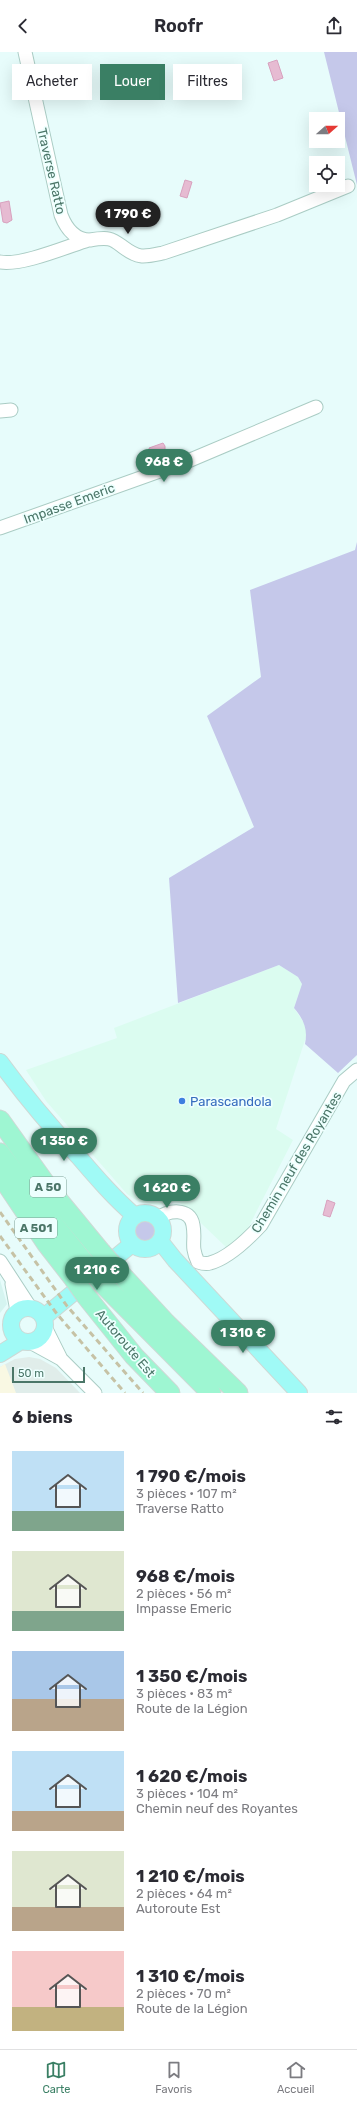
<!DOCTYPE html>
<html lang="fr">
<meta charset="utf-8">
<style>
body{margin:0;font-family:Rubik,sans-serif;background:#f7f7f7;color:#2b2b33;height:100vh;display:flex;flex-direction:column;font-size:15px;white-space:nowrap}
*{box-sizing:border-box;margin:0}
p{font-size:13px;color:#7c7c81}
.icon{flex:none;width:22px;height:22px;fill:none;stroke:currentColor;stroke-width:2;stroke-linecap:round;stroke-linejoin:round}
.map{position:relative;height:1341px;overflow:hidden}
.side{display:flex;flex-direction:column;background:#fff;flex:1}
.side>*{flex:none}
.top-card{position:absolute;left:12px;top:12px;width:333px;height:36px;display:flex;gap:8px}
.needle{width:26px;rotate:69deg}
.buttons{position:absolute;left:309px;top:60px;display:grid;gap:8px}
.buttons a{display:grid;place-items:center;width:36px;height:36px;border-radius:0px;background:#fff;box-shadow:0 4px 16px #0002;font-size:20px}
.scale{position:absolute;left:12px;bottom:10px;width:73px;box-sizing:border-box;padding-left:4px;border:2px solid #4b7668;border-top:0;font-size:11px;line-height:14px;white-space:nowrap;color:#4b7668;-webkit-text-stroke:3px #edfffe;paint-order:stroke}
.price{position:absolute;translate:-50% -34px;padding:0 9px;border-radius:14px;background:#3a7f64;color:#fff;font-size:13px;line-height:26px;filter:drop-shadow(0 1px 2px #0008)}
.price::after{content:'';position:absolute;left:50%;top:24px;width:12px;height:9px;margin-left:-6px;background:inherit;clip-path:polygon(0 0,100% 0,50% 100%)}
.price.on{background:#222;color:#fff}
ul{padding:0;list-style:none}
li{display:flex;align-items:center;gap:12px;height:100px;padding:0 12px}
li span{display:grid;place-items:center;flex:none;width:112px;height:80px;border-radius:0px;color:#555}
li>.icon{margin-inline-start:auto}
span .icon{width:48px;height:48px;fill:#fffc;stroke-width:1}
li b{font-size:17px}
h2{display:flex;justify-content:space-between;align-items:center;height:48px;padding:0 12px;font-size:17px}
.chip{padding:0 14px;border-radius:0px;background:#fff;box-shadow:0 4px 16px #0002;font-size:14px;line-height:36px}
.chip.on{background:#3a7f64;color:#fff}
header{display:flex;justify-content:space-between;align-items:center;height:52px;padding:0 12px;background:#fff;font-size:18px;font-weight:600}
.tabs{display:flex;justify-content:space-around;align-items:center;height:56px;border-top:1px solid #e1e1e2;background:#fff;font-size:11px;color:#7c7c81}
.tabs a{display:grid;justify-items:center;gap:2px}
.tabs .on{color:#3a7f64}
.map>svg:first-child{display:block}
.residential{fill:#d5f4f0}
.commercial{fill:#dbfcf0}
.industrial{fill:#e0edea}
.education{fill:#f9f8e3}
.green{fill:#c5c8ea}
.water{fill:#e6bbd2;stroke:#d8a1be}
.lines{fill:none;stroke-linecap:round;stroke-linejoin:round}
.minor-casing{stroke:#aaccc4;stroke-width:15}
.major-casing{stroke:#cdd9d5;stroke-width:18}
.highway-casing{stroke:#cdd9d5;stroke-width:21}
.minor{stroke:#fff;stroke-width:13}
.major{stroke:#a0faf6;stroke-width:16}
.highway{stroke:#9ef6d2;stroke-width:19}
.rail{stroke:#c6c2a5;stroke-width:3;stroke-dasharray:6 4;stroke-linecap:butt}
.highway-bridge-casing{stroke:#cdd9d5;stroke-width:21;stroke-linecap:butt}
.highway-bridge{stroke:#9ef6d2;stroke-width:19}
.shop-dot{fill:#3f7fe0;stroke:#edfffe;stroke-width:1.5}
.labels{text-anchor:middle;stroke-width:3.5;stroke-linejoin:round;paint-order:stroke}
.shield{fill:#edfffe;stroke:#7c9f95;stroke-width:1}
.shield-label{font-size:12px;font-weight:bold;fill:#4b7668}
.street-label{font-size:13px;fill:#4b7668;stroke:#edfffe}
.shop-label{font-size:13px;fill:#366cbe;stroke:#edfffe;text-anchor:start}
</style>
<header><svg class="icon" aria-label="back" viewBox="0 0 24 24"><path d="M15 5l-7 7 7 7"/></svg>Roofr<svg class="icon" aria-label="share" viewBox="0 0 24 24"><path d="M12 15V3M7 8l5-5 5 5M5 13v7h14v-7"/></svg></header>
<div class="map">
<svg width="357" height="1341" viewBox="0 0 357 1341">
<rect width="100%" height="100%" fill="#e7fcfb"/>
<path class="residential" d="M0,1228L7,1252L0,1261Z"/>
<path class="commercial" d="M279,913L298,925L302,932L294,956L306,974L307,982L276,1077L293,1088L246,1180L227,1196L180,1151L172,1150L159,1153L139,1150L127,1142L46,1049L26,1018L117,986L114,976Z"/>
<path class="industrial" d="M29,1305L40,1307L56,1316L80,1341H0V1315L15,1307Z"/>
<path class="education" d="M5,1312L16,1341H0V1315Z"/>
<path class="green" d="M324,0H357V133Z
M357,490V1003L338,1021L305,992C308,977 304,968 294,956L302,932L298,925L279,913L178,951L169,826L254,775L207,664L261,625L250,538L355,498Z
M133 1179a12 12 0 1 1 24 0a12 12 0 1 1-24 0Z"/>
<path class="water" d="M277,8L283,26L274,29L268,11Z
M185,128L192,130L187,146L180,144Z
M9,149L12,168L7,171L3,170L0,151Z
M163,391L165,394V398L151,403L149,396Z
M327,1148L335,1151L330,1165L323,1163Z"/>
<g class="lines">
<g class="minor-casing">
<path id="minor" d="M25,0L61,163C66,176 75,188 90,188C96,187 104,186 109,187C114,188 119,192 123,195C139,207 144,205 163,201L277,163L348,134
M0,210C21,214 66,195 88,188
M0,359L11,358
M0,476L188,409L316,355
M157,1167C168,1158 190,1155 193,1173C196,1189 190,1193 198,1210C201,1211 207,1212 210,1211C229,1206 248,1187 261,1173L344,1029L357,1018
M0,1209L30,1255
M12,1232L17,1259
M45,1275L60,1305
M30,1290L61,1307L95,1341"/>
</g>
<g class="major-casing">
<path id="major" d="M0,1010C24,1043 50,1074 78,1104C96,1125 114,1146 135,1164
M127 1179a18 18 0 1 1 36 0a18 18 0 1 1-36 0Z
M160,1189L175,1208L299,1341
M11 1273a17 17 0 1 1 34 0a17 17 0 1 1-34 0Z
M44,1265L132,1192
M0,1302L21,1289"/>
</g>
<g class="highway-casing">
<path id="highway" d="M0,1068L50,1138L101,1200
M0,1101L38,1153L88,1215
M0,1122L46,1191L74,1227
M118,1219L166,1271L238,1341
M102,1231L211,1341
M86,1244L134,1304L170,1341"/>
</g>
<use href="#minor" class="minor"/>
<use href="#major" class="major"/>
<use href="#highway" class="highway"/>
<path class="rail" d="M0,1160L67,1254L143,1341
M0,1184L57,1262L125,1341"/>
<g class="highway-bridge-casing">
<path id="highway-bridge" d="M101,1200L118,1219
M88,1215L102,1231
M74,1227L86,1244"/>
</g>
<use href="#highway-bridge" class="highway-bridge"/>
</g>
<circle class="shop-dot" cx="182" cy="1049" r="4"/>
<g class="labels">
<g class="shield">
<rect x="30" y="1125" width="36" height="20" rx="3"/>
<rect x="15" y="1166" width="42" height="20" rx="3"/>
</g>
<g class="shield-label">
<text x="48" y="1139">A 50</text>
<text x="36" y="1180">A 501</text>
</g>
<g class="street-label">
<text transform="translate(52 119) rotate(77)" y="5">Traverse Ratto</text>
<text transform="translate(69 451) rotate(-20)" y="5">Impasse Emeric</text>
<text transform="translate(296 1110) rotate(-59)" y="5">Chemin neuf des Royantes</text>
<text transform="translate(126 1291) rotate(50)" y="5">Autoroute Est</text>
</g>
<g class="shop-label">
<text x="190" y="1054">Parascandola</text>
</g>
</g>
</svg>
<div class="buttons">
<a><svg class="needle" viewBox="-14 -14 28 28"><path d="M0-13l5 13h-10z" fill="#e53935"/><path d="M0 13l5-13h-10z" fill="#7c7c81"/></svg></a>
<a><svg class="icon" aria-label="locate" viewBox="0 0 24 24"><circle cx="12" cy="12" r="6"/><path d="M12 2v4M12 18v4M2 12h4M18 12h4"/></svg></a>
</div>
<div class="scale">50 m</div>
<b class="price on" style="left:128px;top:183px">1 790 €</b>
<b class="price" style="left:164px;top:431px">968 €</b>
<b class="price" style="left:64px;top:1110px">1 350 €</b>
<b class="price" style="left:167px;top:1157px">1 620 €</b>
<b class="price" style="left:97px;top:1239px">1 210 €</b>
<b class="price" style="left:243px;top:1302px">1 310 €</b>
<div class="top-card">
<a class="chip">Acheter</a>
<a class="chip on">Louer</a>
<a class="chip">Filtres</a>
</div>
</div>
<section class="side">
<h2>6 biens<svg class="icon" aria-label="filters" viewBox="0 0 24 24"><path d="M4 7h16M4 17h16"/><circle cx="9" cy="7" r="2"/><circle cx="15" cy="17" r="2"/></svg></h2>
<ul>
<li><span style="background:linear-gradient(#bfe0f5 75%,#7fa58c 0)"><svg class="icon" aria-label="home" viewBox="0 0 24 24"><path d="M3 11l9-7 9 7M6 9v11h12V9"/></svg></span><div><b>1 790 €/mois</b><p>3 pièces · 107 m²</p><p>Traverse Ratto</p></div></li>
<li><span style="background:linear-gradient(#dfe7d0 75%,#7fa58c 0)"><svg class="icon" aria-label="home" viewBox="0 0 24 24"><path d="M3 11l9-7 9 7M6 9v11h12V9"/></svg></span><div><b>968 €/mois</b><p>2 pièces · 56 m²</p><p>Impasse Emeric</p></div></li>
<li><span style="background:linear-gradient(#a9c7e8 60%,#b9a48a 0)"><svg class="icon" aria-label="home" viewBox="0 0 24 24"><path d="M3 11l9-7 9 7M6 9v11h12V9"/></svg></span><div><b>1 350 €/mois</b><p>3 pièces · 83 m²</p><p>Route de la Légion</p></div></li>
<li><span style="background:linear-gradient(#bfe0f5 75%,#b9a48a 0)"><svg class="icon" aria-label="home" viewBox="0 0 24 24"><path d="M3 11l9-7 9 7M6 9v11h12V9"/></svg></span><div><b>1 620 €/mois</b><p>3 pièces · 104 m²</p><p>Chemin neuf des Royantes</p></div></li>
<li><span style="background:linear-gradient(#dfe7d0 70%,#b9a48a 0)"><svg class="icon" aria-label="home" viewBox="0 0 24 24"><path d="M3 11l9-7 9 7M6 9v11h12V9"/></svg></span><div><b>1 210 €/mois</b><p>2 pièces · 64 m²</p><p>Autoroute Est</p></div></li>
<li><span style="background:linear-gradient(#f6c9c9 70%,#c2b280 0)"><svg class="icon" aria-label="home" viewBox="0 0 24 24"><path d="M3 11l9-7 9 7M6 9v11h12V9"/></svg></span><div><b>1 310 €/mois</b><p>2 pièces · 70 m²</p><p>Route de la Légion</p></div></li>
</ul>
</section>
<nav class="tabs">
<a class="on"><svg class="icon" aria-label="map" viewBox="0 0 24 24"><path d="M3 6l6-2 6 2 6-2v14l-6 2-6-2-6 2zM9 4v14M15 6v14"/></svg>Carte</a>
<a><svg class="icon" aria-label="saved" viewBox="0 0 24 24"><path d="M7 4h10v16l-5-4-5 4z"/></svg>Favoris</a>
<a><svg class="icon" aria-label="home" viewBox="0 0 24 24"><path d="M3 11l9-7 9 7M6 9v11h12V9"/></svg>Accueil</a>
</nav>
